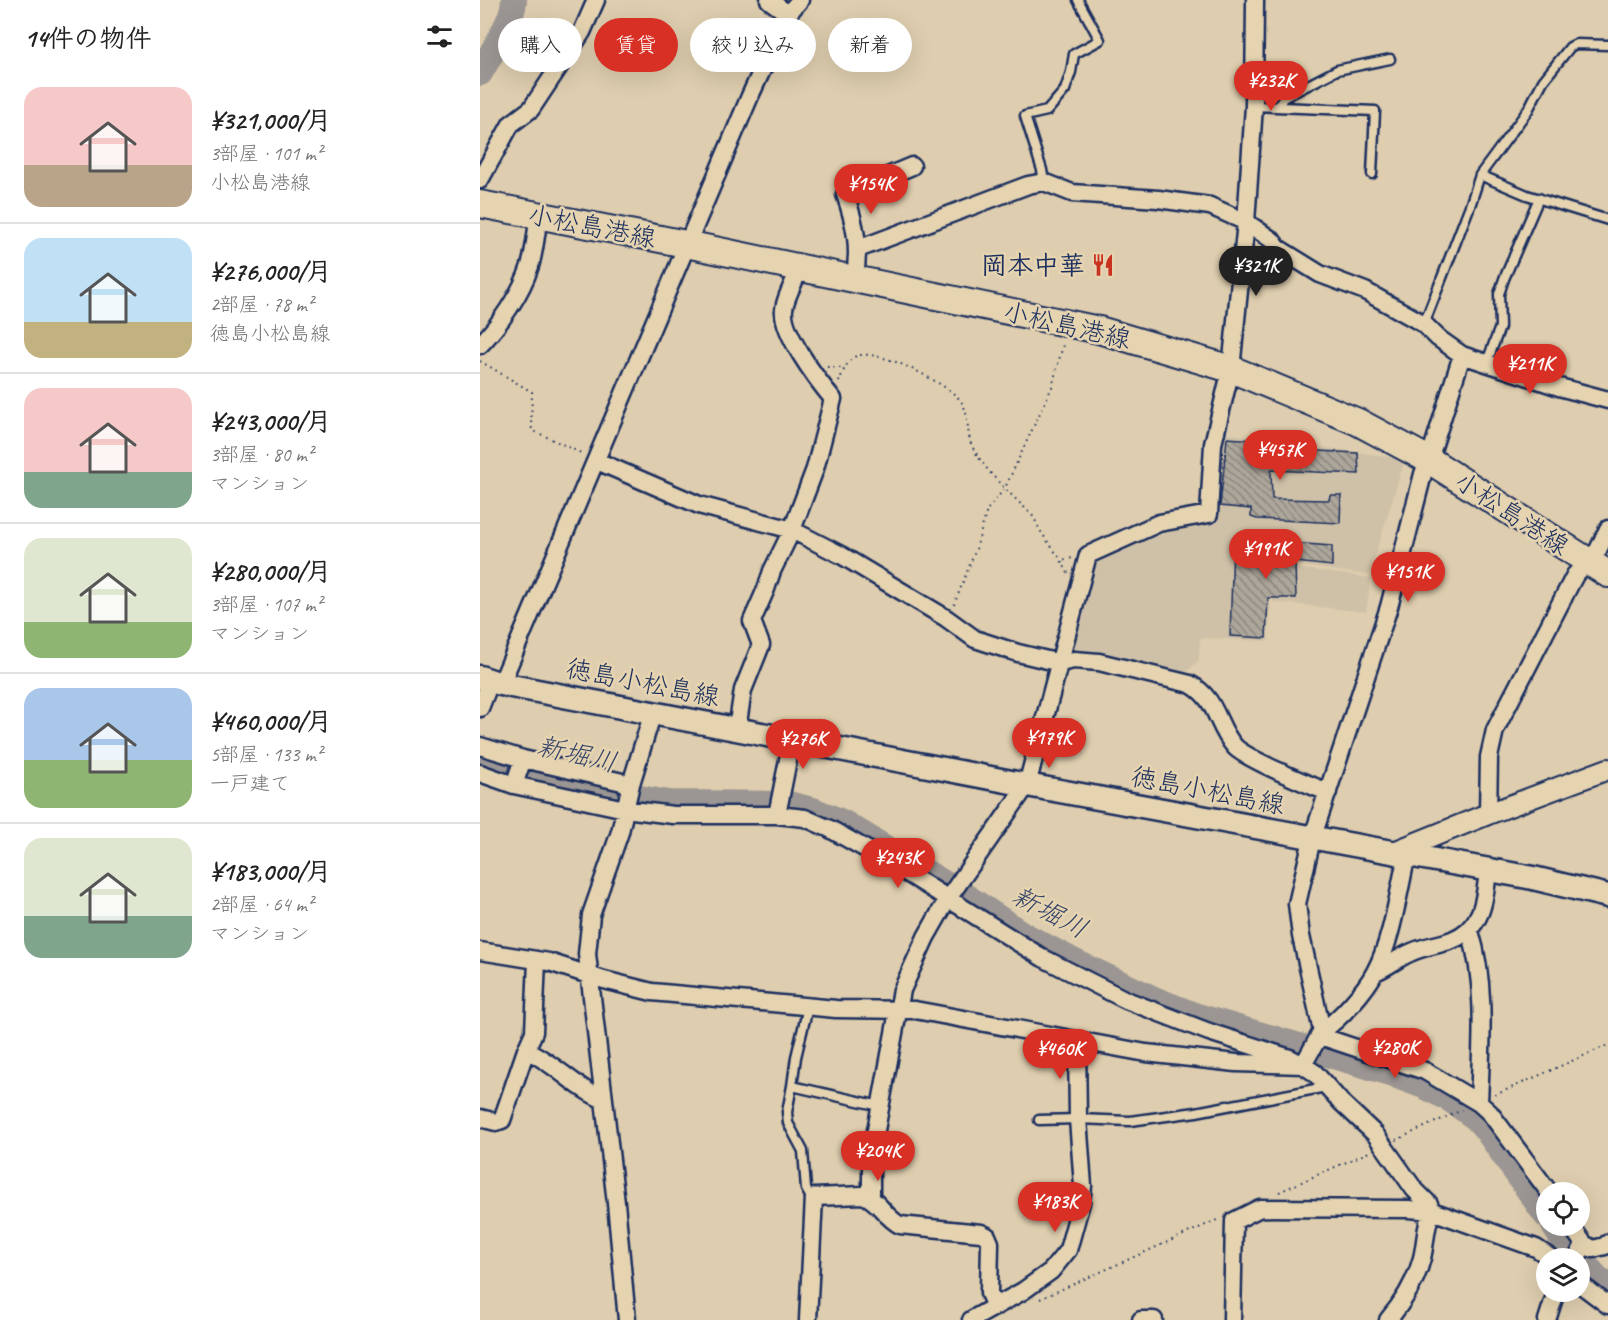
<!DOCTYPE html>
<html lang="ja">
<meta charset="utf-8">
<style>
body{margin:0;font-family:Caveat,"Klee One",sans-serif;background:#f2f2f2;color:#222;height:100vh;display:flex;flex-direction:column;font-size:22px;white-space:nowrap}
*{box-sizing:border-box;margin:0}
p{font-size:20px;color:#767676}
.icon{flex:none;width:33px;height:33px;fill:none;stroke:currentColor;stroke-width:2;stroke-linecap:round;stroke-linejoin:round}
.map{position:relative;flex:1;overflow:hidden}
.side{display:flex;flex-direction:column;background:#fff;width:480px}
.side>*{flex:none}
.top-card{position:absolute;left:18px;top:18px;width:570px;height:54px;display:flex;gap:12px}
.fabs{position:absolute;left:1056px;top:1182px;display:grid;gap:12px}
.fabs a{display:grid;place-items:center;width:54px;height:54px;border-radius:50%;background:#fff;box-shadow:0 6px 24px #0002;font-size:30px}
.price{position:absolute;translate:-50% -51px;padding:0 14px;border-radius:21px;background:#d93025;color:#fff;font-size:20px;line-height:39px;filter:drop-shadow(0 2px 3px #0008)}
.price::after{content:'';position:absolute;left:50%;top:36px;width:18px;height:14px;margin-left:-9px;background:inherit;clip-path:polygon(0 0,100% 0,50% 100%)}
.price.current{background:#222;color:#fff}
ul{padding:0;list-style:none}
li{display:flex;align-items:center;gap:18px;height:150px;padding:0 24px}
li+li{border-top:2px solid #e0e0e0}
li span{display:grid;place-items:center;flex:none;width:168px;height:120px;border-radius:18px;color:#555}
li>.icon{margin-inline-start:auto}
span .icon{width:72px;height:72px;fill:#fffc;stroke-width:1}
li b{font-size:26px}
h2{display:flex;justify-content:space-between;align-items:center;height:72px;padding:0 24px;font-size:26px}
.tag{padding:0 21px;border-radius:27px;background:#fff;box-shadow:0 6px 24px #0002;font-size:21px;line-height:54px}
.tag.current{background:#d93025;color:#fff}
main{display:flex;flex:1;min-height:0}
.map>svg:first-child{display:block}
.built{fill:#cfc1a8}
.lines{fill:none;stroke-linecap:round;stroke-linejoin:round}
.river{stroke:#9b9693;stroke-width:26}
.building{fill:url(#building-back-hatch);stroke:#1b2f5e;stroke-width:1.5}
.service-casing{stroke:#1b2f5e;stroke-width:13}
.minor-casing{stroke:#1b2f5e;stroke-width:21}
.tertiary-casing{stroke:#1b2f5e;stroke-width:24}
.secondary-casing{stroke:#1b2f5e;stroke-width:27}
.primary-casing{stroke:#1b2f5e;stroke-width:30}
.path{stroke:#1b2f5e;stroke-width:2;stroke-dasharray:1.5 4.5;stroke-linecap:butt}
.service{stroke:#e6d4b1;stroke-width:8}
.minor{stroke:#e6d4b1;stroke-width:16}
.tertiary{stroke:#e6d4b1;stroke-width:20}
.secondary{stroke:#e6d4b1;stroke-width:22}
.primary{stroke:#e6d4b1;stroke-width:26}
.labels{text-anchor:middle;stroke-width:5;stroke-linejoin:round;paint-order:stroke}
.street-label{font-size:26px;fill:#1b2f5e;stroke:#e6d4b1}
.poi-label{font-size:26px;font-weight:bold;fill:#1b2f5e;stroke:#e6d4b1;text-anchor:end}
.water-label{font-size:27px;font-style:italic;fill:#354469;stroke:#e6d4b1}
</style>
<main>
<section class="side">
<h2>14件の物件<svg class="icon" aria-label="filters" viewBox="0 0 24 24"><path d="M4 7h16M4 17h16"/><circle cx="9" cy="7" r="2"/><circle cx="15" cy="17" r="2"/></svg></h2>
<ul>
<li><span style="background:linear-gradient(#f6c9c9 65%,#b9a48a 0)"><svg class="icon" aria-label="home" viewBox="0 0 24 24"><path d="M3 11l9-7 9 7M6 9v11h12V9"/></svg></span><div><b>¥321,000/月</b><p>3部屋 · 101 m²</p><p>小松島港線</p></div></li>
<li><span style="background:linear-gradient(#bfe0f5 70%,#c2b280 0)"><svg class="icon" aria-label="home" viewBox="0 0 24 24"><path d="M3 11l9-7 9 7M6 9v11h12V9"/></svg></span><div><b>¥276,000/月</b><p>2部屋 · 78 m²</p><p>徳島小松島線</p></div></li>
<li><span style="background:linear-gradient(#f6c9c9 70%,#7fa58c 0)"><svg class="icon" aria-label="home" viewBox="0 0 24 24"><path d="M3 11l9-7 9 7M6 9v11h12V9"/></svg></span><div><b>¥243,000/月</b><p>3部屋 · 80 m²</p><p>マンション</p></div></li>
<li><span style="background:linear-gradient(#dfe7d0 70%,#8fb573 0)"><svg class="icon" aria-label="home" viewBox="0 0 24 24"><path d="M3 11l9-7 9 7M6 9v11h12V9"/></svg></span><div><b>¥280,000/月</b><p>3部屋 · 107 m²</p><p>マンション</p></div></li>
<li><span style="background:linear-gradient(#a9c7e8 60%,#8fb573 0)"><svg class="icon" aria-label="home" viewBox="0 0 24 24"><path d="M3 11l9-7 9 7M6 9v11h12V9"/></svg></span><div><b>¥460,000/月</b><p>5部屋 · 133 m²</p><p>一戸建て</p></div></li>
<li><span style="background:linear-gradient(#dfe7d0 65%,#7fa58c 0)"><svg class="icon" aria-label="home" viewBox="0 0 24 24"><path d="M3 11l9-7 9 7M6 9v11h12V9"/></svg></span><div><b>¥183,000/月</b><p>2部屋 · 64 m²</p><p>マンション</p></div></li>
</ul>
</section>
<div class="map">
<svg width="1128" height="1320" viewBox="0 0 1128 1320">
<defs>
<pattern id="building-back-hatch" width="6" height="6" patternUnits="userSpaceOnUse" patternTransform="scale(1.5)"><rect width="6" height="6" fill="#ada69a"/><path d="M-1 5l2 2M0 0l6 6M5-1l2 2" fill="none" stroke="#8c8881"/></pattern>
</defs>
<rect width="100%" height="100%" fill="#decdae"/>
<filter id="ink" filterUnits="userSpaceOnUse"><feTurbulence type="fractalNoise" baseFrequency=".0167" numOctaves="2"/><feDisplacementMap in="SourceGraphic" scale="12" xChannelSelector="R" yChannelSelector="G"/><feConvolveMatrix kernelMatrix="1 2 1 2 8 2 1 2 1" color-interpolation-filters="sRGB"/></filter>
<g filter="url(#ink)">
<path class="built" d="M743,433L925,459L889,575L793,562L788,641L720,638L719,660L702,676L589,651L611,560L733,516Z
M795,565L891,578L886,612L793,602Z"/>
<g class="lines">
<path class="river" d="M0,73C11,53 33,22 34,0
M0,760L79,784L189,803L309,804L333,810L362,822L490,899L544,935L593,961L674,999L717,1016L901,1070L944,1086L968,1098L996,1118L1005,1128L1066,1215
M1074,1226L1087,1246L1099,1258
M1100,1259L1118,1279L1128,1285"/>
</g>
<path class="building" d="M747,438L776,440V448L878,453L879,474L791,470L792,499L849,500L850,495H861L860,523L777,519L771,517V509L740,506Z
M774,540L852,546V566L815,562L816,598H788L786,638L750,636L753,543L773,544Z"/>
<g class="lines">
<g class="service-casing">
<path id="service" d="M774,106L895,111L892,174
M798,107L803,98L857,70L910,59
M1000,175L1047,195L1128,220
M564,182L562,170L545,116L567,111L585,90L591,72L594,54L620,40L598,0
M944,324L991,203L1000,175L1048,110L1063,81L1090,47L1096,44L1128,45
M1007,362L1020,327L1019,294L1024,279L1059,198
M328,1007L316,1057L312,1086L400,1106
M312,1086L307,1112L308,1123L323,1151L326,1189L330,1196L334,1197
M559,1120L598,1119L650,1121L716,1112L846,1087"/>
</g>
<g class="minor-casing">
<path id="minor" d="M289,0L308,14
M0,180L31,124L51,109L102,32L116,0
M378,249L548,185L564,182L592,193L678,199L730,206L766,222L792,240L798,248L840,274L885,291L944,324L958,338L982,355L1079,387L1128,400
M374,279C381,249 375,223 365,194L432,166
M0,345C20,324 41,294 50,266C55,250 56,232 59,216
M117,461L219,505L312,530L361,555L466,618L495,639L538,653L580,663L594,660L619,662L710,684C738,699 736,726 755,747C767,759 829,785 848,792
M21,684L270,96L308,14L320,0
M0,708L11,680
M257,729L263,690L281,645L272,621L286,589L292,571L312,530L335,469L353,399C338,381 301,332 304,309C306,295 315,282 319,269
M0,746L43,759
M0,773L34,785L145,809L193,815H297L325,818L350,829L411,863L563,958L646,1000L729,1032L810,1058L823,1065L842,1031L821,936L817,904L832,839L909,607L943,474L949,460L982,355
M34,785L43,759L151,784L173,712
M1008,814L1009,757L1015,730L1095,575L1118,550L1128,529
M297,815L312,740
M990,931C1007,986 1001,1046 999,1103L1010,1113L1069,1192
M0,951L69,962L124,980L172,992L356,1009L435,1010L666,1053L756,1063L823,1065L835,1073L861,1102L895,1134L934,1189L949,1204L952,1211L1056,1248L1071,1258
M895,972C908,967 919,957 932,952C945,946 959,945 972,940C1003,928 1005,899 1008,870
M842,1031C860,1019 885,991 895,972C912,941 919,889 927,855
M840,1036L945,1071L999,1103
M46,1050L54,1032L57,960
M0,1118L16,1122L22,1120L46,1050C75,1063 95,1088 124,1100
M389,1197L391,1193V1157L422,990L446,937L467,900L547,785L608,555L679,523L729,514L733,444L751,369L766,222L774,106L775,0
M1091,1226L1104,1244L1097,1258
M1104,1244L1113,1249L1125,1246L1128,1243
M1100,1284L1128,1305
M147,1320L136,1203L107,954L111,915L140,832L151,784
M328,1320L334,1197L383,1195C399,1200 405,1218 420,1225L501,1233L507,1236L510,1243L509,1293L515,1307
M491,1320L543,1291L571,1271L588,1250L601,1203L603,1186L598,1119L597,1041
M661,1320H674
M752,1320L754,1221L780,1208L929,1209L952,1211C945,1226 946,1242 942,1258C936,1282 924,1301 908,1320
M1067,1320L1076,1292"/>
</g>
<g class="tertiary-casing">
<path id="tertiary" d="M914,852L1008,814L1128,769"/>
</g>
<g class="secondary-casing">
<path id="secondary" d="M0,677L21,684L547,785L1053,878L1128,896"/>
</g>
<g class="primary-casing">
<path id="primary" d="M0,204L206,244L619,330L751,369L878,422L949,460L1128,574"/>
</g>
<path class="path" d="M0,361L52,392L51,427L54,431L101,453
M347,367L365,368
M359,382C362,374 366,363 373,358C391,343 468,384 480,400C491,414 485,434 493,448C508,475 530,493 551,514C555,518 557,525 560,530C566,540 574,550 581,560
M588,573L581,560L593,558
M474,605L496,549L507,510L525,488L572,387L584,341
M1015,1095L1128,1045
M916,1140L982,1110
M799,1192L889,1152
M560,1299L739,1219"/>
<use href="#service" class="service"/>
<use href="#minor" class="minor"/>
<use href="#tertiary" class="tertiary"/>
<use href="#secondary" class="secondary"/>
<use href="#primary" class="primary"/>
</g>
</g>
<defs>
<g id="restaurant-bare" transform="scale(1.8)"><path d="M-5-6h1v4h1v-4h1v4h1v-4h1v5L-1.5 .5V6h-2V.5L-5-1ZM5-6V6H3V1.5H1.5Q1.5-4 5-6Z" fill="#c8321e" stroke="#e6d4b1" stroke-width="2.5" paint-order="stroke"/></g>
</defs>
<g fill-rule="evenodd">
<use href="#restaurant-bare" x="623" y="265"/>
</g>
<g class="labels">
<g class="street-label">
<text transform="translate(112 226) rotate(11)" y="9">小松島港線</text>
<text transform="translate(587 325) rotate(13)" y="9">小松島港線</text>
<text transform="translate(1032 513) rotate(33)" y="9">小松島港線</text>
<text transform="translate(163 682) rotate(11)" y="9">徳島小松島線</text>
<text transform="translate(728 790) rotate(11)" y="9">徳島小松島線</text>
</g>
<g class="poi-label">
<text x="605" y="274">岡本中華</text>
</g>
<g class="water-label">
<text transform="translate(97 754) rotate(13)" y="9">新堀川</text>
<text transform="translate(570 912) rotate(28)" y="9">新堀川</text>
</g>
</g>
</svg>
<div class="fabs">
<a><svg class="icon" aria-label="locate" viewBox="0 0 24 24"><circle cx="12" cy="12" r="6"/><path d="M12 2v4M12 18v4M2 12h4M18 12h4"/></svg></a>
<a><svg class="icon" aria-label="layers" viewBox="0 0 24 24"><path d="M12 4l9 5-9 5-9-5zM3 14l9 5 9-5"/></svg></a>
</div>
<b class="price" style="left:791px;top:112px">¥232K</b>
<b class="price" style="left:391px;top:215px">¥154K</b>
<b class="price current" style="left:776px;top:297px">¥321K</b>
<b class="price" style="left:1050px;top:395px">¥211K</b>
<b class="price" style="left:800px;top:481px">¥457K</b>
<b class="price" style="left:786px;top:580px">¥191K</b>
<b class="price" style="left:928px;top:603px">¥151K</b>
<b class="price" style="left:569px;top:769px">¥179K</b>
<b class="price" style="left:323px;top:770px">¥276K</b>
<b class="price" style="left:418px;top:889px">¥243K</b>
<b class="price" style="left:915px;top:1079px">¥280K</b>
<b class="price" style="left:580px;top:1080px">¥460K</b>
<b class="price" style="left:398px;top:1182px">¥204K</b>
<b class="price" style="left:575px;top:1233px">¥183K</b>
<div class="top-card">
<a class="tag">購入</a>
<a class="tag current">賃貸</a>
<a class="tag">絞り込み</a>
<a class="tag">新着</a>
</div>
</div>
</main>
